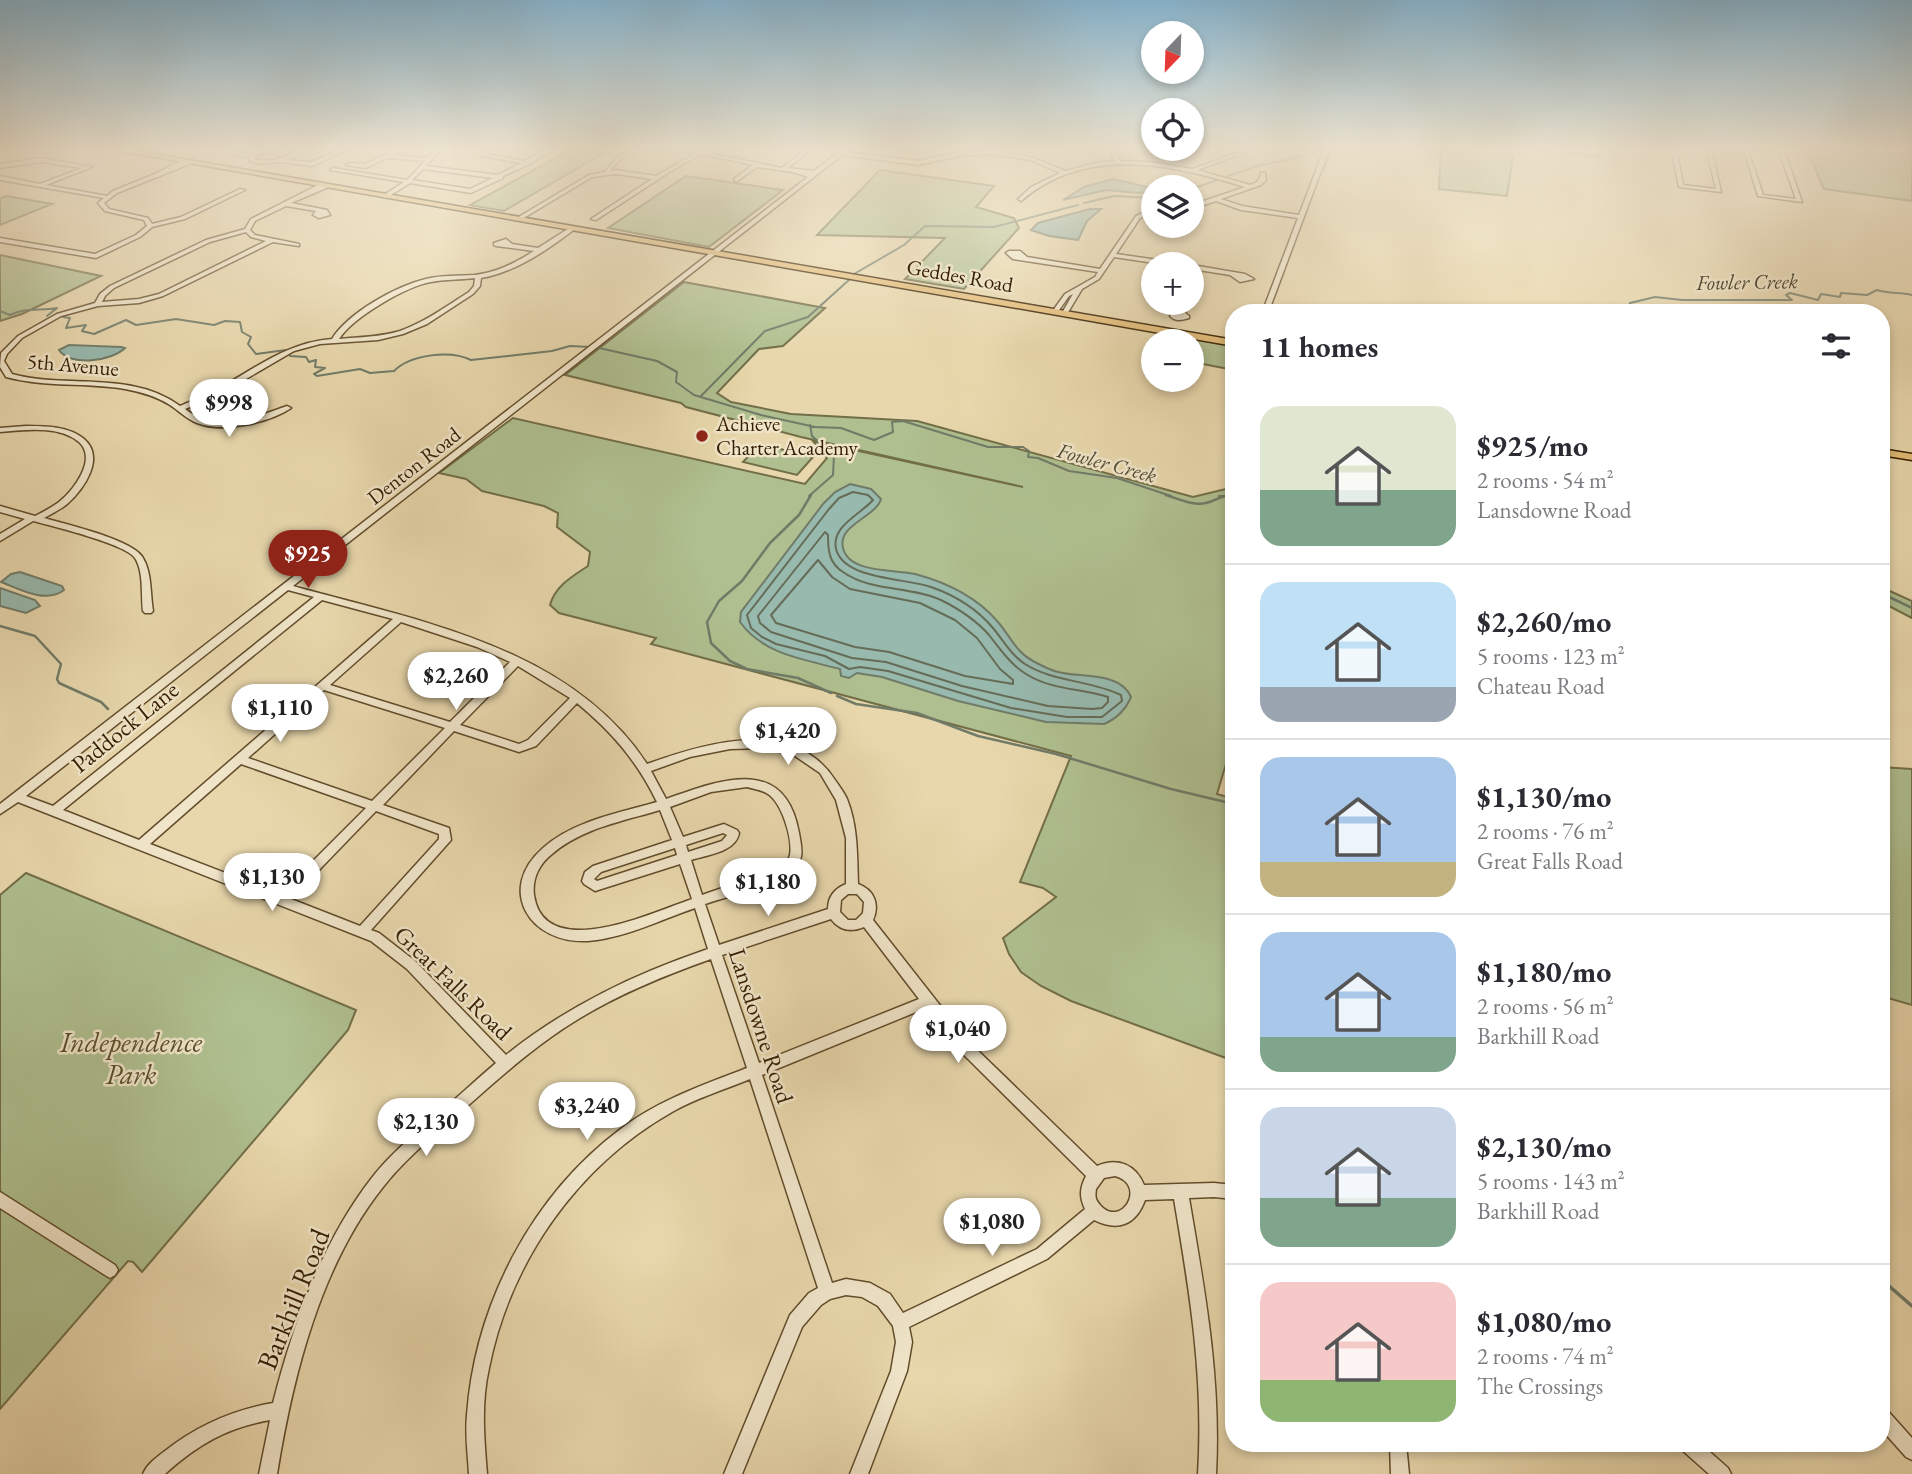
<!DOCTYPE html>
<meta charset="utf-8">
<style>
body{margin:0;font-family:"EB Garamond",serif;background:#f7f7f7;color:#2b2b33;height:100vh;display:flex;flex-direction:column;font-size:26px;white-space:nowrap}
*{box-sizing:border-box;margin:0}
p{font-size:23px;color:#7c7c81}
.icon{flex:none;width:38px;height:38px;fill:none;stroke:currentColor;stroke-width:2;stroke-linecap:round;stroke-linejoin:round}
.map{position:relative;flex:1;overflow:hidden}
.details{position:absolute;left:1225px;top:304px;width:665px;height:1148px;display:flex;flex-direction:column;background:#fff;border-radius:28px;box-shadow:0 4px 10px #0003}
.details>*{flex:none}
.needle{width:46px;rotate:203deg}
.controls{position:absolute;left:1141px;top:21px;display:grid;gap:14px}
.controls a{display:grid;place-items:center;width:63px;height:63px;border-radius:50%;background:#fff;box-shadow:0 4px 10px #0003;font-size:35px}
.price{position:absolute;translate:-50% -60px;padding:0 16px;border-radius:24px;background:#fff;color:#222;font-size:23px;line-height:46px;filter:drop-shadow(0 2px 4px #0008)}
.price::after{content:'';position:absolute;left:50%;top:42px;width:21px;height:16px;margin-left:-10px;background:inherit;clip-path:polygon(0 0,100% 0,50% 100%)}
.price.current{background:#8f2418;color:#fff}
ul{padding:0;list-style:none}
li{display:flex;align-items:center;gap:21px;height:175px;padding:0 35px}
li+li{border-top:2px solid #e1e1e2}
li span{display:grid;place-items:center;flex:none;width:196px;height:140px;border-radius:21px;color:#555}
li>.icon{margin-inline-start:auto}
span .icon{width:84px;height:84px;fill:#fffc;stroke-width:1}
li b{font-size:30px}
h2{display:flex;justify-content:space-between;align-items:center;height:84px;padding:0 35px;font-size:30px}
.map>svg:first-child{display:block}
.green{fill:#afbf8f;stroke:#726e48;stroke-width:2}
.water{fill:#97b9ae;stroke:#707b68;stroke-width:2}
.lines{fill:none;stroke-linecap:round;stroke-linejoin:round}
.shore{stroke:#666c57;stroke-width:2}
.stream-far2{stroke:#707b68;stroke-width:2}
.stream-far1{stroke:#707b68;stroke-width:2.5}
.stream{stroke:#707b68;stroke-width:3.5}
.minor-casing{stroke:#624c2b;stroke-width:3}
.major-casing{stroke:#351e00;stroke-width:3}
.minor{fill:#f0e5c9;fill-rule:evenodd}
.major{fill:#e4bc76;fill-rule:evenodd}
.poi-dot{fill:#8f2418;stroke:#f0e5c9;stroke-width:2.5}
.labels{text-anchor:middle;stroke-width:5;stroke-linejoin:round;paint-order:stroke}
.far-street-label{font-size:21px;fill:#351e00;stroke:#f0e5c9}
.far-water-label{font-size:21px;font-style:italic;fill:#524c34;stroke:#f0e5c9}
.far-poi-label{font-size:21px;fill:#351e00;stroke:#f0e5c9;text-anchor:start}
.street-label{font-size:24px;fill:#351e00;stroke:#f0e5c9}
.near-park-label{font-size:28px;font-style:italic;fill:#5a4e2b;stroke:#f0e5c9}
.near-street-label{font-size:28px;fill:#351e00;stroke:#f0e5c9}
</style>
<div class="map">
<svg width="1912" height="1474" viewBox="0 0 1912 1474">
<rect width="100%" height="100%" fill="#e8d7ac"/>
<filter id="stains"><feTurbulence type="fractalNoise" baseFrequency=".00286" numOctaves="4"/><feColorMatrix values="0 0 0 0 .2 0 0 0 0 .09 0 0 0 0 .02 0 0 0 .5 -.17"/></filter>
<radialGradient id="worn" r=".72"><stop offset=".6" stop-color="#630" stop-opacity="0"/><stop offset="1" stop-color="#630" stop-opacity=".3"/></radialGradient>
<path class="green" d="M1463,147L1507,151L1513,156L1507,196L1439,189L1441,149Z
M1806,147H1912V201L1824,189Z
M574,148L604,153L504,211L470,205Z
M880,170L994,186L976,207L1014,218L1019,228L964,289L905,279L945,238L817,235Z
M686,176L783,190L709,247L608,228Z
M7,196L52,204L0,225V198Z
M0,255L101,276L22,314L0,321Z
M684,282L825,308L783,346L759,349L717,393L731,402L791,414L917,421L1193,497L1234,487V737L1217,794L1234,799V1061L1071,1001L1041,986L1021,972L1009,954L1003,938L1056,897L1043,888L1020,882L1071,756L651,644L656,638L559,613L550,605C555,586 573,576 588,566L590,552L557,527L558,513L544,506L482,491L466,479L439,473L513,418L805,484L827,458L813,441L1023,487L801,437L686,407L681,403L565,375Z
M1176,335L1234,345V370L1192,362V341H1172Z
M760,444L813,457L797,475L743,462Z
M1881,587L1912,601V618L1881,602Z
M1881,767L1912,769V1005L1881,996Z
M26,873L356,1010L348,1030L142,1272L133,1262L128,1261L0,1409V895Z"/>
<path class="water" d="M1113,179L1147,187L1152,191L1139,193L1106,190L1063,200L1084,187Z
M1090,209H1101L1087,221L1078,240L1049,236L1031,230L1038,223Z
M69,345L121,347L125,348C112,361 70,367 59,350Z
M850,484L871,489L881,499C876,517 837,525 843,548C849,574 895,569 915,574C945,582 977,597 998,622C1010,636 1016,652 1033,661C1041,665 1049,670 1058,672C1079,678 1120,671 1131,697C1126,709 1116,719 1104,724L1046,722L958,701L882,677L857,673L849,678L841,676L840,669C803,659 764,655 740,622L741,612L823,504L835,492Z
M20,572L62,586L64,590C46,604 19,589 1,582L11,574Z
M0,588L35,600L40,606L26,613L0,606Z"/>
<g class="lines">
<path class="shore" d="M853,492L868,495L873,500C861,514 831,526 836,549C844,580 906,578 931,587C954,595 977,609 993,628C1003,640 1011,655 1025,664C1053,682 1090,680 1121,695L1122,701L1102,717H1067L1011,708L888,671L860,667L849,669L825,656L776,644L762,637L751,628L747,615L829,509L839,498Z
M825,532L828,535C828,551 829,563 843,572C871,592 911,586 941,600C959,609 976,620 989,635C1000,649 1010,664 1026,674C1051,690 1080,688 1108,697V702L1102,708L1092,709L1048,706L962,686L886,662L852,658L771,632L760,623L758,616Z
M818,560L832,577L850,589L920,603L955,620L977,638L1000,669L1013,680V684L965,676L889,652L855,647L776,623L771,615Z"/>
<path class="stream-far2" d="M1490,147L1600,156
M1329,153L1442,147
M1323,170L1330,153
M1228,176L1257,166L1316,153
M1192,189L1217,180
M1084,203L1114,196L1153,198
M854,274L904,245L925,226L994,227L1078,205
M0,311L10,315C25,307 40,311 57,308L47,316
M1626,313L1630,303L1655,297L1682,300H1792L1786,295L1790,293L1818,300L1821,294L1840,297L1841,293L1867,295L1877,290C1889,294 1900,292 1912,295
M63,317L70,318L66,328L86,325L82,331L94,334L126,320L136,325L176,319L214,325L225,321L240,322L242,332L251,337L248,344L256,354L286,350L290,356L306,357L309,362L316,360L315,367L325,368L314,374L317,376L360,369L370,373L394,371C411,354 451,350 471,360L552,351L570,346L591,347
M599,348L657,361L677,372L676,382L694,395L761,415L815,427L841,428L874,440L893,432L892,422L903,421L988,447H1023L1029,451L1028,457L1038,458L1069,471L1117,478L1171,496
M700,397L765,331L808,317L850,279
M809,496L833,475L834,455L812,436L810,425
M1219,496H1234"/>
<path class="stream-far1" d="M811,495L799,515L770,543L742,581L719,601L707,622L711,643L730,661L747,669L798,678L831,693
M1166,495C1179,499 1193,506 1206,503C1219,500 1219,495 1234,496
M1881,593L1912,608
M0,626L35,636L61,664L57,679L59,683L101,702L108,709
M837,696L856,704L917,713L978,736L1056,754L1171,789L1234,804"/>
<path class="stream" d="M1881,1279L1912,1306"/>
<g class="minor-casing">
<path id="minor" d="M140,147H147L133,154L128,153Z
M229,147H234L232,151L252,154L267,147H274L255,157V159C282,166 292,147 314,147L287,160L311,162L347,147H354L312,166L280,162L260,164L250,161V157L227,153Z
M400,147H407L393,155L427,158L438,147H443L426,166L498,175L521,163L482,156L479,151L484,147H490L485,151L486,154L525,161L551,147H558L530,164L503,176V178L471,193L410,183L386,198L384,197V195L404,182L330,170L333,168L407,180L425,161L387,158L366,168L346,165L349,163L365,164ZM423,169L493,178L470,189L412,180Z
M638,147L685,148L782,168L802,152V147H808L807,153L788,168L814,171L845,147H851L846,152L918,161L959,152L991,150L1034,158L1065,171L1096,163L1115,161L1111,155L1115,147H1120L1117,155L1120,161L1149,162L1193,169L1252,147H1260L1197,170L1250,185C1259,182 1259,180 1261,173H1265L1266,180L1261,185L1221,199L1242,206L1299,215L1325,147H1330L1268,313H1262L1298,218L1241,210L1216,201L1192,209V205L1245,187C1170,164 1086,145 1021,201L1018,199L1031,187L1060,173L1031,160L991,154L959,156L918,165L842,155L293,586C419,621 570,647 647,764C705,743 794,716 835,780C839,786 844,792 847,799C858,826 857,856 858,884C874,890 880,904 873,920L968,1041L1097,1166C1118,1157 1136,1165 1144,1185L1214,1183L1234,1185V1199L1214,1197L1189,1198C1205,1292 1221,1378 1216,1474H1198C1204,1379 1190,1293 1174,1199L1145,1200C1136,1225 1118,1232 1094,1220L1047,1259L909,1327L912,1342L907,1371L868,1474H850L891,1371L896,1342L893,1326L878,1306L862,1297L846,1295L830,1299L821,1305L802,1327L742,1474H724L790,1315L809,1293L818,1288L750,1079C724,1090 696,1098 672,1112C577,1166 510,1262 489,1368C481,1403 484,1438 487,1474H469C468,1455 465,1435 467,1415C475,1304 532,1195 622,1128C659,1100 703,1085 747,1068L711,959C666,975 621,993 580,1018C540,1042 506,1072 471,1103C441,1130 408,1155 383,1187C320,1266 293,1376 277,1474H259L270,1420C226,1428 197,1445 165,1474H143C147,1464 157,1457 165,1451C198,1425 233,1410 273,1403C293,1325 321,1244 371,1179C390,1154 416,1133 440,1112C459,1096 477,1079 496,1063L407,969L371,941L18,802L0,814V804L808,177L793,172L757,167L736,182L734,179L753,165L701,154L671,171L596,220L591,219L652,179L616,174L592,177L522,219L517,218L589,175L605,172L616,158ZM647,149L696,153L656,176L616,170L610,171C618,158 632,151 647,149ZM288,590L314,597L53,806L26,796ZM322,600L393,619L139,840L63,810ZM401,622L477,647L510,662L450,722L330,685ZM518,666L570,698L528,740L519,744L460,725ZM324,690L445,728L372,801L248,758ZM577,703C612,732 637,761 657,802C619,813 573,821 543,848C496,889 529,944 588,941C625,938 660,920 695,908L708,949C635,974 567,1006 506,1055L415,961L379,933L371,930L451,840L449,828L383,805L454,731L519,752L536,746ZM767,748L795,756L820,773L836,800L846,838V884C834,889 828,897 828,909L719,945L705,904C725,897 777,884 791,872C805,859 802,851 799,833C785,754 720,780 666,799L651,771L690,757L730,749ZM241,764L366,808L280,894L150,844ZM747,787C754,789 762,790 768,794C782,803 793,839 790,855C789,860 784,864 780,868L702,895L691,860C707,855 736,852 739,833L737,830L724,824L683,837L670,807L711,792ZM660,810L672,840L593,866L585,872L582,881L584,884L595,891L680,864L692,899C654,912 544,964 534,895C532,879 539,864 552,854C582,828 624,821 660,810ZM376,811L439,834V839L360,926L291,899ZM723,833L727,835L722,841L688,852L686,845ZM675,848L677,855L603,879L597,881L594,879L601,872ZM848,894H857L864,902L863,913L856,920H848L840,912L841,900ZM831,919C840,931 852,932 864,927L919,999L759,1063L722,955ZM926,1008L958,1049L1086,1176C1080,1188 1079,1196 1085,1209L1037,1249L903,1313L890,1294L870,1283L846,1279L832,1283L762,1075ZM1115,1176C1148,1185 1121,1229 1100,1205C1095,1199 1095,1197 1096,1189L1104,1178Z
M1671,147H1676L1683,185L1716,189L1706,147H1711L1721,192L1679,187Z
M1778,147H1783L1802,202L1758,196L1743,147ZM1748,150L1779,151L1796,199L1763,195Z
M41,158L92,167L46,185L107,196L113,191L157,173L182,160H186V162L192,161V163L117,193L104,203L109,209L148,218L152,224L181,217L240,189L245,190L185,219L152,227L140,237L96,258L0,242V238L95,254L136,235L147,226L144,220L105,211L98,203L104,198L0,180V176L40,184L82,168L41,162L0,168V164Z
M320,184L331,186L291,203L327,210L330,215L319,218L313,215L316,211L286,206L255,221L250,230L255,235L299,244V246L273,242L163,296L139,303L98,306L61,316L22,338L7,354L4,361L12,374C67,389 131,370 180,406C191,401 201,398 211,393C250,372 286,342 332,339C348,313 396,286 426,279C441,275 458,276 474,275C496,273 515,263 534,251L496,246L494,245V243L506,239L512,244L538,248L571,227L576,228C549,249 516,272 481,278L480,286L473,294L427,324L403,334L378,340L320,344L294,351L215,397L185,409C220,435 251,418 287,406L291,408C269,423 222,433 197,423C187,419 179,411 170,405C156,396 141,392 125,389C84,382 48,388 6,377L0,367L1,353L18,336L57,314L95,303L100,294L110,286L206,240L245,229L251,219ZM246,232L251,237L266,241L159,294L139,299L102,302L105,296L114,288L210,242ZM475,278L474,286L469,292C447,306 425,322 400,331C381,337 359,337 339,339C352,318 406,286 431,282C445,279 460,280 475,278Z
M1153,208V212L1140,218L1116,254L1172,262L1175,264H1161L1114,257L1099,279L1082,289L1067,314L1062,313L1073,294L1069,296L1057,313L1052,312L1065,294L1095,277L1098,272L1013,259L1006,253L1009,251H1020L1027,257L1100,269L1136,216Z
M1192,265L1245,274L1254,279L1240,282L1230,275L1192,269Z
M1177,303H1183L1180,308L1189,316V318C1181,320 1176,322 1170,316Z
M26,426C45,426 69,426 84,439C106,458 83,490 67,504C60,510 51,514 44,518C65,524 134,540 143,558C152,573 150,594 153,611L151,613H145L143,611C141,595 144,572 135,558C126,544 52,526 33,521L0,541V534L25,519L0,512V506L35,516C43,512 51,508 59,502C73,491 98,459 79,442C59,425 24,430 0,432V428Z
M0,1192L115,1265L118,1270L115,1275L110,1278L105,1275L0,1208Z
M1881,1408L1887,1410L1912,1438V1460L1906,1457L1881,1429Z
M1390,1444H1406L1409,1474H1391Z
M1680,1444H1701L1728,1468L1731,1474H1709L1682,1450Z"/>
</g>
<g class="major-casing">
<path id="major" d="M97,147H114L1234,340V346Z
M1881,449L1912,454V460L1881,455Z"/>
</g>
<use href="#minor" class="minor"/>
<use href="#major" class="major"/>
</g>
<linearGradient id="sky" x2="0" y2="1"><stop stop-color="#87b6d1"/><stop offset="0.42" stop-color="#f5edda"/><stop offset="1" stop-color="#f5edda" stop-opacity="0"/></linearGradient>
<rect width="1912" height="354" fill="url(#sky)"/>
<circle class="poi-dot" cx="702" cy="436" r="7"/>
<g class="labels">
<g class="far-street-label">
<text transform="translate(960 276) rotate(10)" y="7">Geddes Road</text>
<text transform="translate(73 365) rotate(5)" y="7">5th Avenue</text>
<text transform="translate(414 466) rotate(-38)" y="7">Denton Road</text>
</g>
<g class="far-water-label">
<text transform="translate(1747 282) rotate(-1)" y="7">Fowler Creek</text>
<text transform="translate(1107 463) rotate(15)" y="7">Fowler Creek</text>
</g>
<g class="far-poi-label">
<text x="716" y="431">Achieve<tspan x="716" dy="24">Charter Academy</tspan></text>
</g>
<g class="street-label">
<text transform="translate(125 727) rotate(-39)" y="8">Paddock Lane</text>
<text transform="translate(453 983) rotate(44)" y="8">Great Falls Road</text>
<text transform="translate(761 1026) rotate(72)" y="8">Lansdowne Road</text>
</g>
<g class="near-park-label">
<text x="131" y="1052">Independence<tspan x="131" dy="32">Park</tspan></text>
</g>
<g class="near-street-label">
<text transform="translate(293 1299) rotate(-68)" y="10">Barkhill Road</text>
</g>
</g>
<rect width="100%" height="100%" filter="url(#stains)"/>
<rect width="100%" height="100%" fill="url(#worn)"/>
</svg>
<div class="controls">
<a><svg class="needle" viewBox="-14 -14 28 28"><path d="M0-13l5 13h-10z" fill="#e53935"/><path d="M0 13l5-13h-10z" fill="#7c7c81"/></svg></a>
<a><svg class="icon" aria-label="locate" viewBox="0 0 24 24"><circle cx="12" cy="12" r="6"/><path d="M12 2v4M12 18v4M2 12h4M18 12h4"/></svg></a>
<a><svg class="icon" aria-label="layers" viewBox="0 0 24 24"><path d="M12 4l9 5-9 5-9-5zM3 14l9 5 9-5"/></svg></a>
<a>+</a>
<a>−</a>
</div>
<b class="price" style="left:229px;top:439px">$998</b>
<b class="price current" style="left:308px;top:590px">$925</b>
<b class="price" style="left:456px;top:712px">$2,260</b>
<b class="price" style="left:280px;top:744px">$1,110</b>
<b class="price" style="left:788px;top:767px">$1,420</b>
<b class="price" style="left:272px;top:913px">$1,130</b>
<b class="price" style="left:768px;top:918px">$1,180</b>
<b class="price" style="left:958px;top:1065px">$1,040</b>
<b class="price" style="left:587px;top:1142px">$3,240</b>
<b class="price" style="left:426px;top:1158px">$2,130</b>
<b class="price" style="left:992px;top:1258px">$1,080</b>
<section class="details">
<h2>11 homes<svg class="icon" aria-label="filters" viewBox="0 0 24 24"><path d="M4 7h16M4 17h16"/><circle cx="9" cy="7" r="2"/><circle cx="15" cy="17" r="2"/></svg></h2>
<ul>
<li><span style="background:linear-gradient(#dfe7d0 60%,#7fa58c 0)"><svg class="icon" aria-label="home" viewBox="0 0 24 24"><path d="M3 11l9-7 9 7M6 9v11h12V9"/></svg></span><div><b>$925/mo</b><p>2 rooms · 54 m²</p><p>Lansdowne Road</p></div></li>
<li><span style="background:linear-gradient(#bfe0f5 75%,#9aa5b1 0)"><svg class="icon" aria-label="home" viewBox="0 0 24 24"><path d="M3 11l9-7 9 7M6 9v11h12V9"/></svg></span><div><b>$2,260/mo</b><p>5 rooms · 123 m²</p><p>Chateau Road</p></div></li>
<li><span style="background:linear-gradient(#a9c7e8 75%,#c2b280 0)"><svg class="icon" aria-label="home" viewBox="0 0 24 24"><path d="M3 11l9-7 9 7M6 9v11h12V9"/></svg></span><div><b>$1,130/mo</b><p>2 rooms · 76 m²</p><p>Great Falls Road</p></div></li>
<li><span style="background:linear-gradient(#a9c7e8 75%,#7fa58c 0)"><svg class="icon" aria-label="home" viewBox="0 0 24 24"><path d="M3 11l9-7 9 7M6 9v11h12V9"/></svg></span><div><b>$1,180/mo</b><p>2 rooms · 56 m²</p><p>Barkhill Road</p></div></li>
<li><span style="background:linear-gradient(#c9d6e8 65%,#7fa58c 0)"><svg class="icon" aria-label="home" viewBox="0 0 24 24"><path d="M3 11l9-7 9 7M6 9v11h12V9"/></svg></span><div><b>$2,130/mo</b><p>5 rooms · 143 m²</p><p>Barkhill Road</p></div></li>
<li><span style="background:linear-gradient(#f6c9c9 70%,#8fb573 0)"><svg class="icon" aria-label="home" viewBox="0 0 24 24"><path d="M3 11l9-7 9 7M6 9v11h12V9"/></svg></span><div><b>$1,080/mo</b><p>2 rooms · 74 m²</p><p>The Crossings</p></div></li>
</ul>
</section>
</div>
